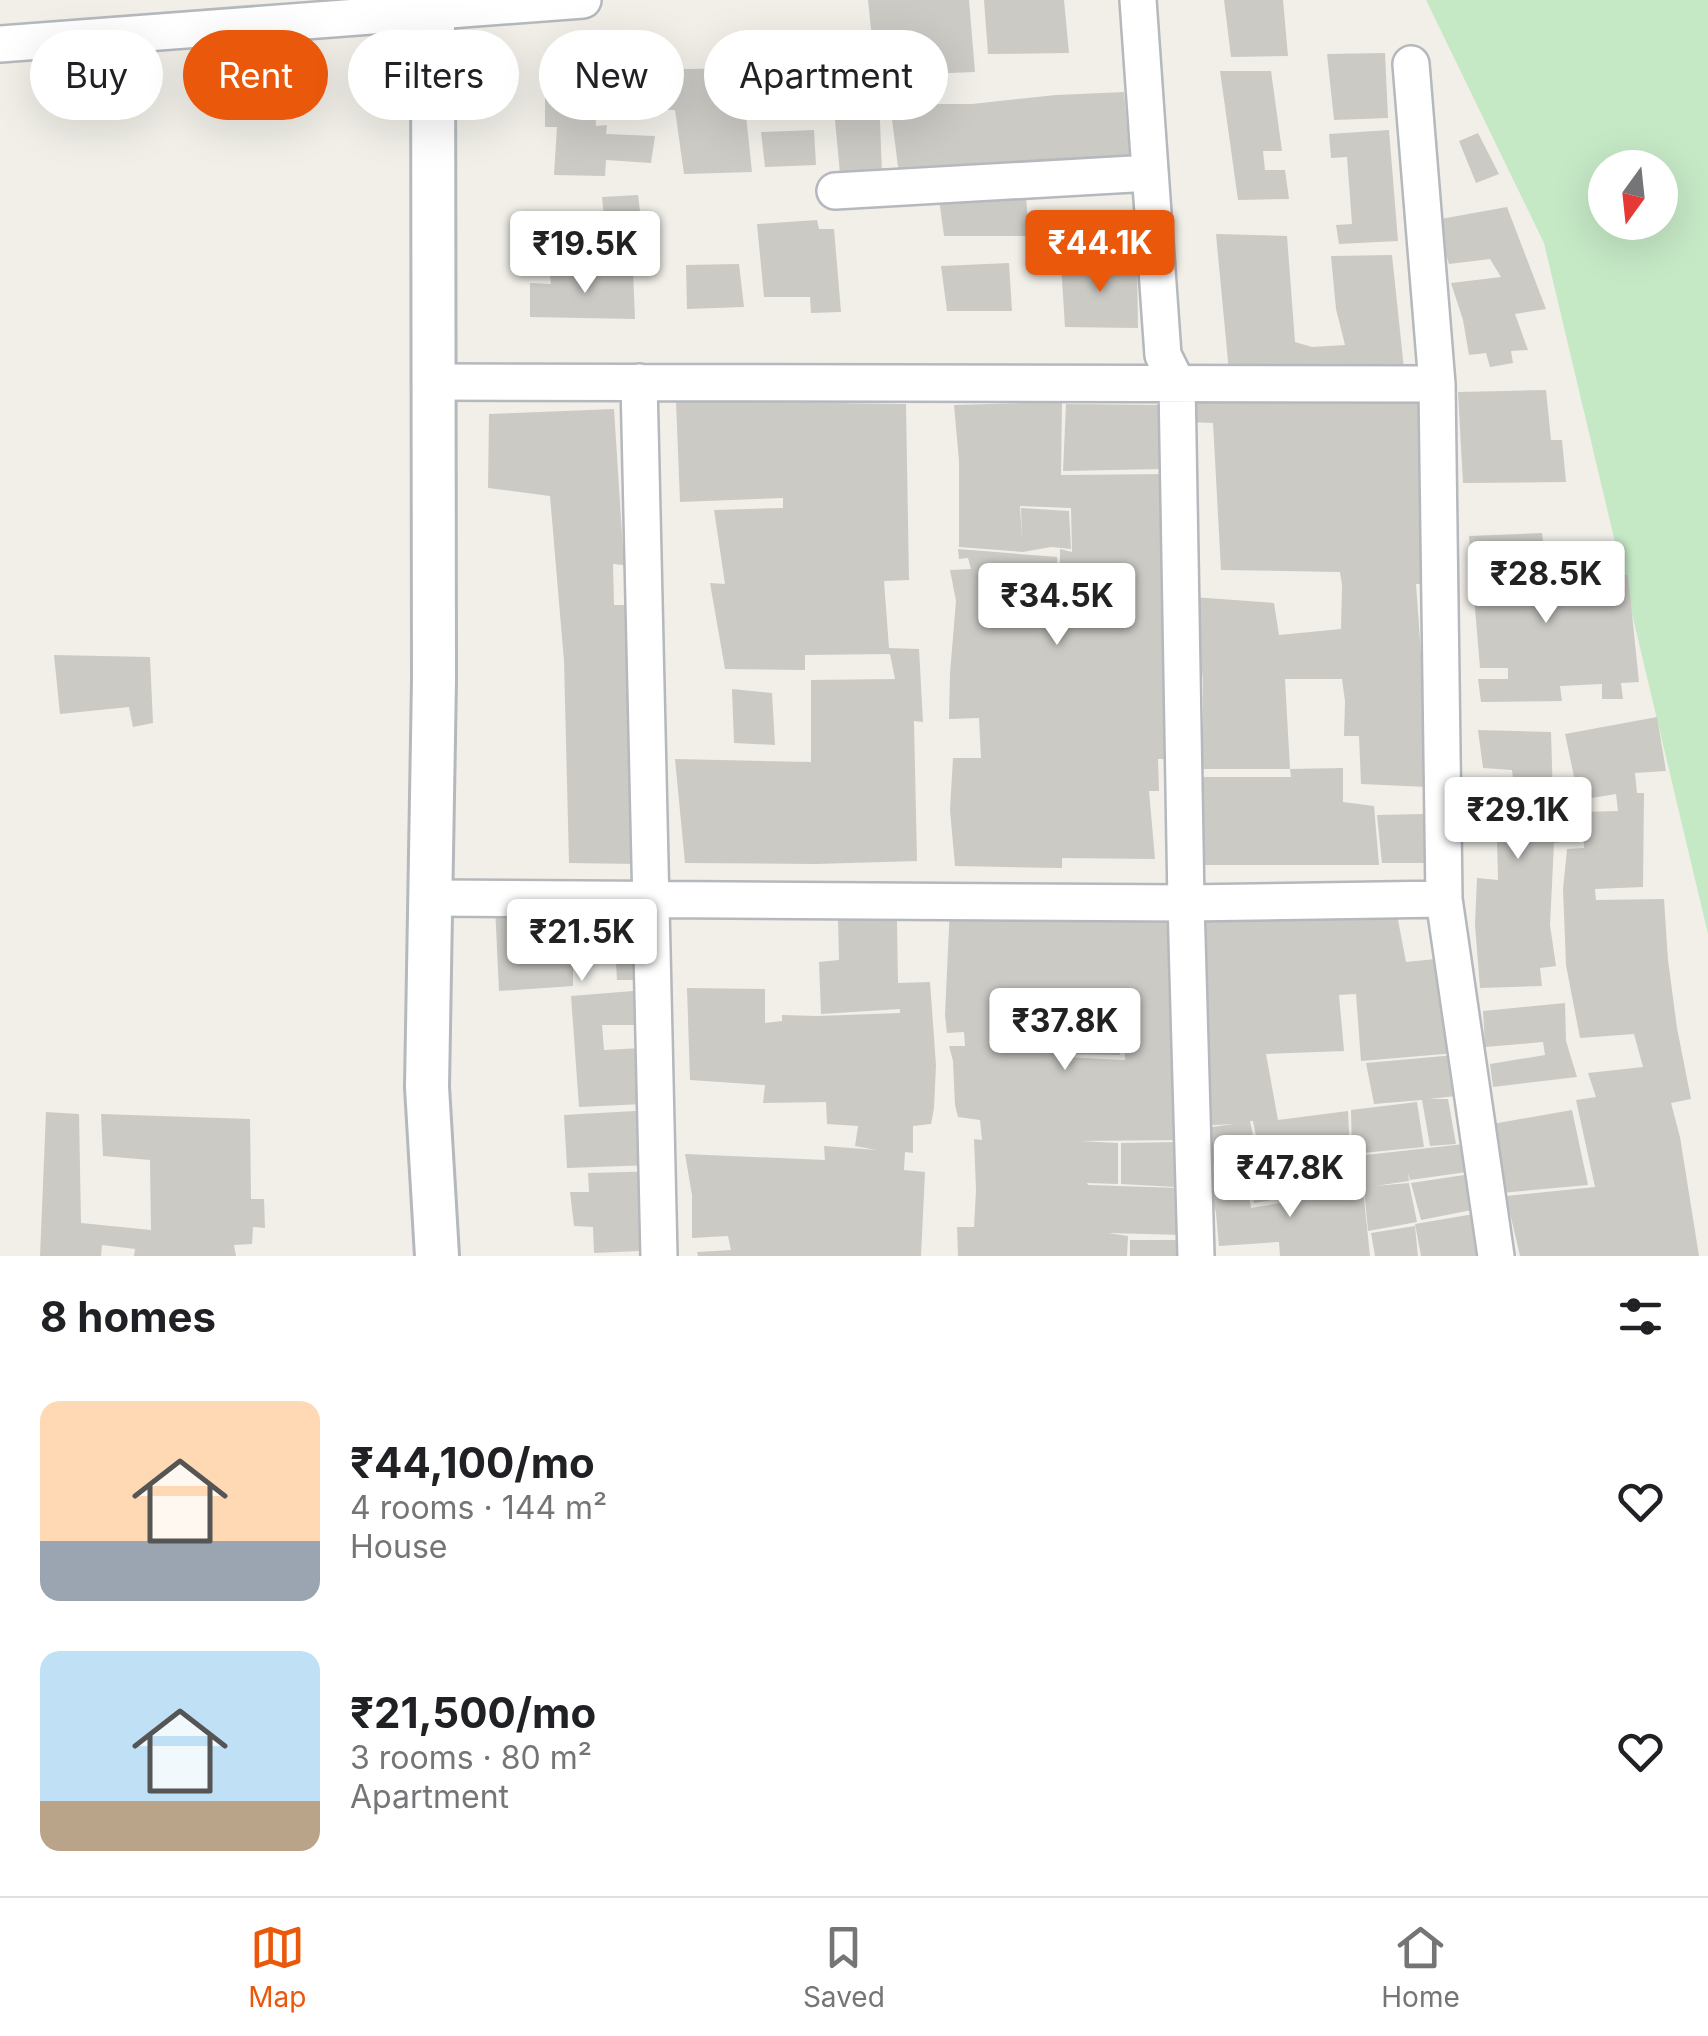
<!DOCTYPE html>
<meta charset="utf-8">
<style>
body{margin:0;font-family:Inter,sans-serif;background:#f6f6f6;color:#202124;height:100vh;display:flex;flex-direction:column;font-size:38px;white-space:nowrap}
*{box-sizing:border-box;margin:0}
p{font-size:32px;color:#757577}
.icon{flex:none;width:55px;height:55px;fill:none;stroke:currentColor;stroke-width:2;stroke-linecap:round;stroke-linejoin:round}
.map{position:relative;height:1256px;overflow:hidden}
.side{display:flex;flex-direction:column;background:#fff;flex:1}
.side>*{flex:none}
.banner{position:absolute;left:30px;top:30px;width:1000px;height:90px;display:flex;gap:20px}
.needle{width:65px;rotate:195deg}
.fabs{position:absolute;left:1588px;top:150px;display:grid;gap:20px}
.fabs a{display:grid;place-items:center;width:90px;height:90px;border-radius:50%;background:#fff;box-shadow:0 10px 40px #0002;font-size:50px}
.price{position:absolute;translate:-50% -85px;padding:0 22px;border-radius:10px;background:#fff;color:#222;font-size:32px;line-height:65px;filter:drop-shadow(0 2px 5px #0008)}
.price::after{content:'';position:absolute;left:50%;top:60px;width:30px;height:22px;margin-left:-15px;background:inherit;clip-path:polygon(0 0,100% 0,50% 100%)}
.price.current{background:#ea580c;color:#fff}
ul{padding:0;list-style:none}
li{display:flex;align-items:center;gap:30px;height:250px;padding:0 40px}
li span{display:grid;place-items:center;flex:none;width:280px;height:200px;border-radius:20px;color:#555}
li>.icon{margin-inline-start:auto}
span .icon{width:120px;height:120px;fill:#fffc;stroke-width:1}
li b{font-size:42px}
h2{display:flex;justify-content:space-between;align-items:center;height:120px;padding:0 40px;font-size:42px}
.pill{padding:0 35px;border-radius:45px;background:#fff;box-shadow:0 10px 40px #0002;font-size:35px;line-height:90px}
.pill.current{background:#ea580c;color:#fff}
.dock{display:flex;justify-content:space-around;align-items:center;height:140px;border-top:2px solid #e0e0e0;background:#fff;font-size:28px;color:#757577}
.dock a{display:grid;justify-items:center;gap:5px}
.dock .current{color:#ea580c}
.map>svg:first-child{display:block}
.grass{fill:#c5e8c5;fill-rule:evenodd}
.building{fill:#cccac5;fill-rule:evenodd}
.lines{fill:none;stroke-linecap:round;stroke-linejoin:round}
.minor-casing{stroke:#b5b8bc;stroke-width:40}
.tertiary-casing{stroke:#b5b8bc;stroke-width:48}
.minor{stroke:#fff;stroke-width:35}
.tertiary{stroke:#fff;stroke-width:42}
</style>
<div class="map">
<svg width="1708" height="1256" viewBox="0 0 1708 1256">
<rect width="100%" height="100%" fill="#f1efe8"/>
<path class="grass" d="M1426,0H1708V934L1544,243ZM1605,168H1660V222H1605Z"/>
<path class="building" d="M868,0H969L975,72L876,76Z
M984,0H1064L1069,53L988,54Z
M1224,0H1283L1288,56L1231,57Z
M1385,53L1388,118L1334,120L1327,54Z
M741,68L752,172L684,174L675,110H632V70Z
M545,69L593,71L596,126L607,125L606,134L655,136L651,163L606,160L605,176L554,175L557,127H545Z
M1220,71H1271L1282,151H1263L1265,170H1285L1289,199L1238,200Z
M1124,92L1130,160L899,174L890,104H972L1056,95Z
M879,96L882,173L840,174L833,98Z
M814,130L816,165L765,167L761,132Z
M1389,130L1398,241L1339,244L1336,225L1352,224L1347,157L1331,158L1329,134Z
M1478,133L1499,174L1476,183L1459,141Z
M638,195L643,235L606,236L602,197Z
M1026,196L1029,236H944L939,199Z
M1507,207L1546,309L1515,314L1528,350L1511,351L1513,363L1490,367L1486,353L1469,355L1463,320L1451,283L1501,277L1490,259L1449,264L1435,220Z
M817,220L819,229H834L841,312L811,313L810,297H764L757,224Z
M1216,234L1287,236L1295,342L1312,347L1345,345L1336,309L1331,256L1392,255L1404,369L1229,372Z
M1009,263L1012,311H947L941,266Z
M1137,263L1138,328L1065,327L1061,264Z
M739,264L744,307L687,309L686,265Z
M633,271L635,319L530,317V283L551,284L550,275Z
M1546,390L1551,440H1562L1566,482L1463,483L1458,392Z
M1420,395L1436,584H1416L1422,668L1427,787L1361,784L1359,736H1344L1345,701L1342,679H1285L1290,769H1203V680L1193,597L1274,603L1279,635L1341,629L1342,585L1340,572L1221,570L1213,423L1190,422L1189,398Z
M676,401L906,404L909,580L884,581L889,648L919,649L923,722L914,721L917,861L816,864L685,863L675,759L811,762V680L895,679L890,654L805,655V670L725,669L710,583L725,584L714,510L783,508V498L680,502Z
M1062,402L1061,475L1172,474L1171,759H1158L1159,791H1149L1155,859L1062,858V868L955,866L950,810L953,758H981L979,718L949,719L950,673L956,601L950,570L971,569L968,558L959,559L958,549L1057,557L1060,622V549L1072,552L1071,508L1020,506L1022,540L1021,508L1069,511L1071,549L1051,547L1023,552L959,547V461L954,405Z
M1066,404L1164,405L1162,469L1063,471Z
M614,409L624,565L613,564L614,605H637L639,864L569,863L564,661L550,496L488,488L489,414Z
M1542,533L1551,605H1594L1590,575H1628L1639,682L1621,683L1623,699H1602V684L1560,686L1562,701L1481,702L1478,679H1508V668H1480L1469,536Z
M1586,557L1591,602L1553,604L1549,561Z
M54,655L150,657L153,723L133,727L129,707L60,714Z
M732,689L772,693L775,745L734,743Z
M1657,717L1666,771L1635,773L1637,793H1644L1643,887L1595,889L1596,900L1664,899L1668,960L1677,1028L1691,1099L1671,1103L1680,1137L1699,1256H1520L1506,1196L1595,1187L1576,1100L1596,1097L1588,1073L1643,1067L1634,1034L1580,1038L1566,965L1563,889L1567,849L1584,848L1582,812L1618,811L1616,794L1579,800L1565,734Z
M1478,730L1551,732L1553,799L1562,800V842L1554,843L1550,925L1556,966L1540,968L1542,986L1480,988L1475,925L1477,878L1498,880L1497,837L1478,835L1474,795L1515,797L1512,770L1483,768Z
M1343,768V802L1374,806L1379,865H1199L1195,777H1291L1290,769Z
M1423,814L1425,863H1382L1377,815Z
M648,902L640,1025H602L604,1050L642,1048L644,1104L579,1107L571,996L633,991V980H617L615,947H597V939H573V986L499,991L495,906Z
M950,906L1185,916L1179,1140L1079,1141L1118,1143V1184L1087,1183L1088,1185L1180,1188L1182,1235L1108,1233L1128,1236L1127,1256H958L957,1227H974L976,1190L974,1139L982,1140L980,1120L958,1117L955,1105L953,1061L949,1046H965L964,1032L947,1033L945,1015ZM1125,1018V1060L1064,1057V1019Z
M1396,909L1406,962L1445,958L1456,1053L1361,1061L1356,994L1339,995L1344,1051L1266,1054L1278,1120L1348,1111L1350,1153L1261,1161L1253,1121H1250L1259,1163L1204,1167L1197,1129L1233,1124L1197,1126V910Z
M838,918L897,921L898,983L930,982L936,1065L934,1108L931,1124L913,1126V1153L905,1152L904,1170L925,1172L921,1256H698L697,1252L731,1250L728,1236L692,1238V1195L685,1154L825,1160L824,1146L877,1150L855,1146L858,1126L827,1124L826,1102L763,1103L765,1085L690,1080L687,988L765,989V1023L782,1021V1015L818,1016L900,1013V1009L821,1014L819,962L839,960Z
M1565,1003L1566,1041L1577,1077L1493,1087L1490,1064L1545,1055L1543,1042L1485,1047L1483,1011Z
M1067,1022H1120V1055L1068,1054Z
M1455,1055L1456,1096L1429,1099H1448L1456,1144L1430,1146L1422,1100L1374,1104L1366,1063Z
M1417,1102L1424,1147L1352,1154L1351,1110Z
M653,1110V1165L567,1168L564,1115Z
M1572,1110L1588,1185L1500,1193L1492,1124Z
M46,1112L79,1114L81,1223L151,1230L150,1160L103,1156L101,1114L250,1119L251,1199H264L265,1228L253,1227L252,1244L234,1245L236,1256H134L135,1249L102,1245L101,1256H40Z
M1176,1142V1187L1121,1184V1143Z
M1464,1144L1467,1172L1410,1180L1408,1172L1409,1181L1375,1186L1409,1183L1417,1222L1368,1231L1364,1187L1357,1156Z
M1355,1156L1361,1185L1254,1203L1248,1169Z
M1245,1168L1251,1208L1363,1189L1370,1256H1280L1279,1242L1219,1246L1216,1213L1206,1171Z
M662,1171L661,1250L594,1253L593,1227L574,1226L570,1192H589L588,1173Z
M1471,1174L1477,1209L1421,1220L1411,1183Z
M1474,1214L1481,1256H1421L1415,1224Z
M1415,1226L1418,1256H1375L1371,1233Z
M1130,1240H1183V1256H1130Z"/>
<g class="lines">
<g class="minor-casing">
<path id="minor" d="M1138,0L1163,355L1177,383L1186,903L1196,1256
M0,44L583,0
M1411,64L1437,384L1444,899L1496,1256
M835,191L1150,173
M434,382L1437,384
M639,382L659,1256
M430,898L1186,903L1444,899"/>
</g>
<g class="tertiary-casing">
<path id="tertiary" d="M433,0L434,680L427,1087L437,1256"/>
</g>
<use href="#minor" class="minor"/>
<use href="#tertiary" class="tertiary"/>
</g>
</svg>
<div class="fabs">
<a><svg class="needle" viewBox="-14 -14 28 28"><path d="M0-13l5 13h-10z" fill="#e53935"/><path d="M0 13l5-13h-10z" fill="#757577"/></svg></a>
</div>
<b class="price current" style="left:1100px;top:295px">₹44.1K</b>
<b class="price" style="left:585px;top:296px">₹19.5K</b>
<b class="price" style="left:1546px;top:626px">₹28.5K</b>
<b class="price" style="left:1057px;top:648px">₹34.5K</b>
<b class="price" style="left:1518px;top:862px">₹29.1K</b>
<b class="price" style="left:582px;top:984px">₹21.5K</b>
<b class="price" style="left:1065px;top:1073px">₹37.8K</b>
<b class="price" style="left:1290px;top:1220px">₹47.8K</b>
<div class="banner">
<a class="pill">Buy</a>
<a class="pill current">Rent</a>
<a class="pill">Filters</a>
<a class="pill">New</a>
<a class="pill">Apartment</a>
</div>
</div>
<section class="side">
<h2>8 homes<svg class="icon" aria-label="filters" viewBox="0 0 24 24"><path d="M4 7h16M4 17h16"/><circle cx="9" cy="7" r="2"/><circle cx="15" cy="17" r="2"/></svg></h2>
<ul>
<li><span style="background:linear-gradient(#ffd9b3 70%,#9aa5b1 0)"><svg class="icon" aria-label="home" viewBox="0 0 24 24"><path d="M3 11l9-7 9 7M6 9v11h12V9"/></svg></span><div><b>₹44,100/mo</b><p>4 rooms · 144 m²</p><p>House</p></div><svg class="icon" aria-label="heart" viewBox="0 0 24 24"><path d="M12 20l-8-8c-3-5 5-10 8-4 3-6 11-1 8 4z"/></svg></li>
<li><span style="background:linear-gradient(#bfe0f5 75%,#b9a48a 0)"><svg class="icon" aria-label="home" viewBox="0 0 24 24"><path d="M3 11l9-7 9 7M6 9v11h12V9"/></svg></span><div><b>₹21,500/mo</b><p>3 rooms · 80 m²</p><p>Apartment</p></div><svg class="icon" aria-label="heart" viewBox="0 0 24 24"><path d="M12 20l-8-8c-3-5 5-10 8-4 3-6 11-1 8 4z"/></svg></li>
</ul>
</section>
<nav class="dock">
<a class="current"><svg class="icon" aria-label="map" viewBox="0 0 24 24"><path d="M3 6l6-2 6 2 6-2v14l-6 2-6-2-6 2zM9 4v14M15 6v14"/></svg>Map</a>
<a><svg class="icon" aria-label="saved" viewBox="0 0 24 24"><path d="M7 4h10v16l-5-4-5 4z"/></svg>Saved</a>
<a><svg class="icon" aria-label="home" viewBox="0 0 24 24"><path d="M3 11l9-7 9 7M6 9v11h12V9"/></svg>Home</a>
</nav>
